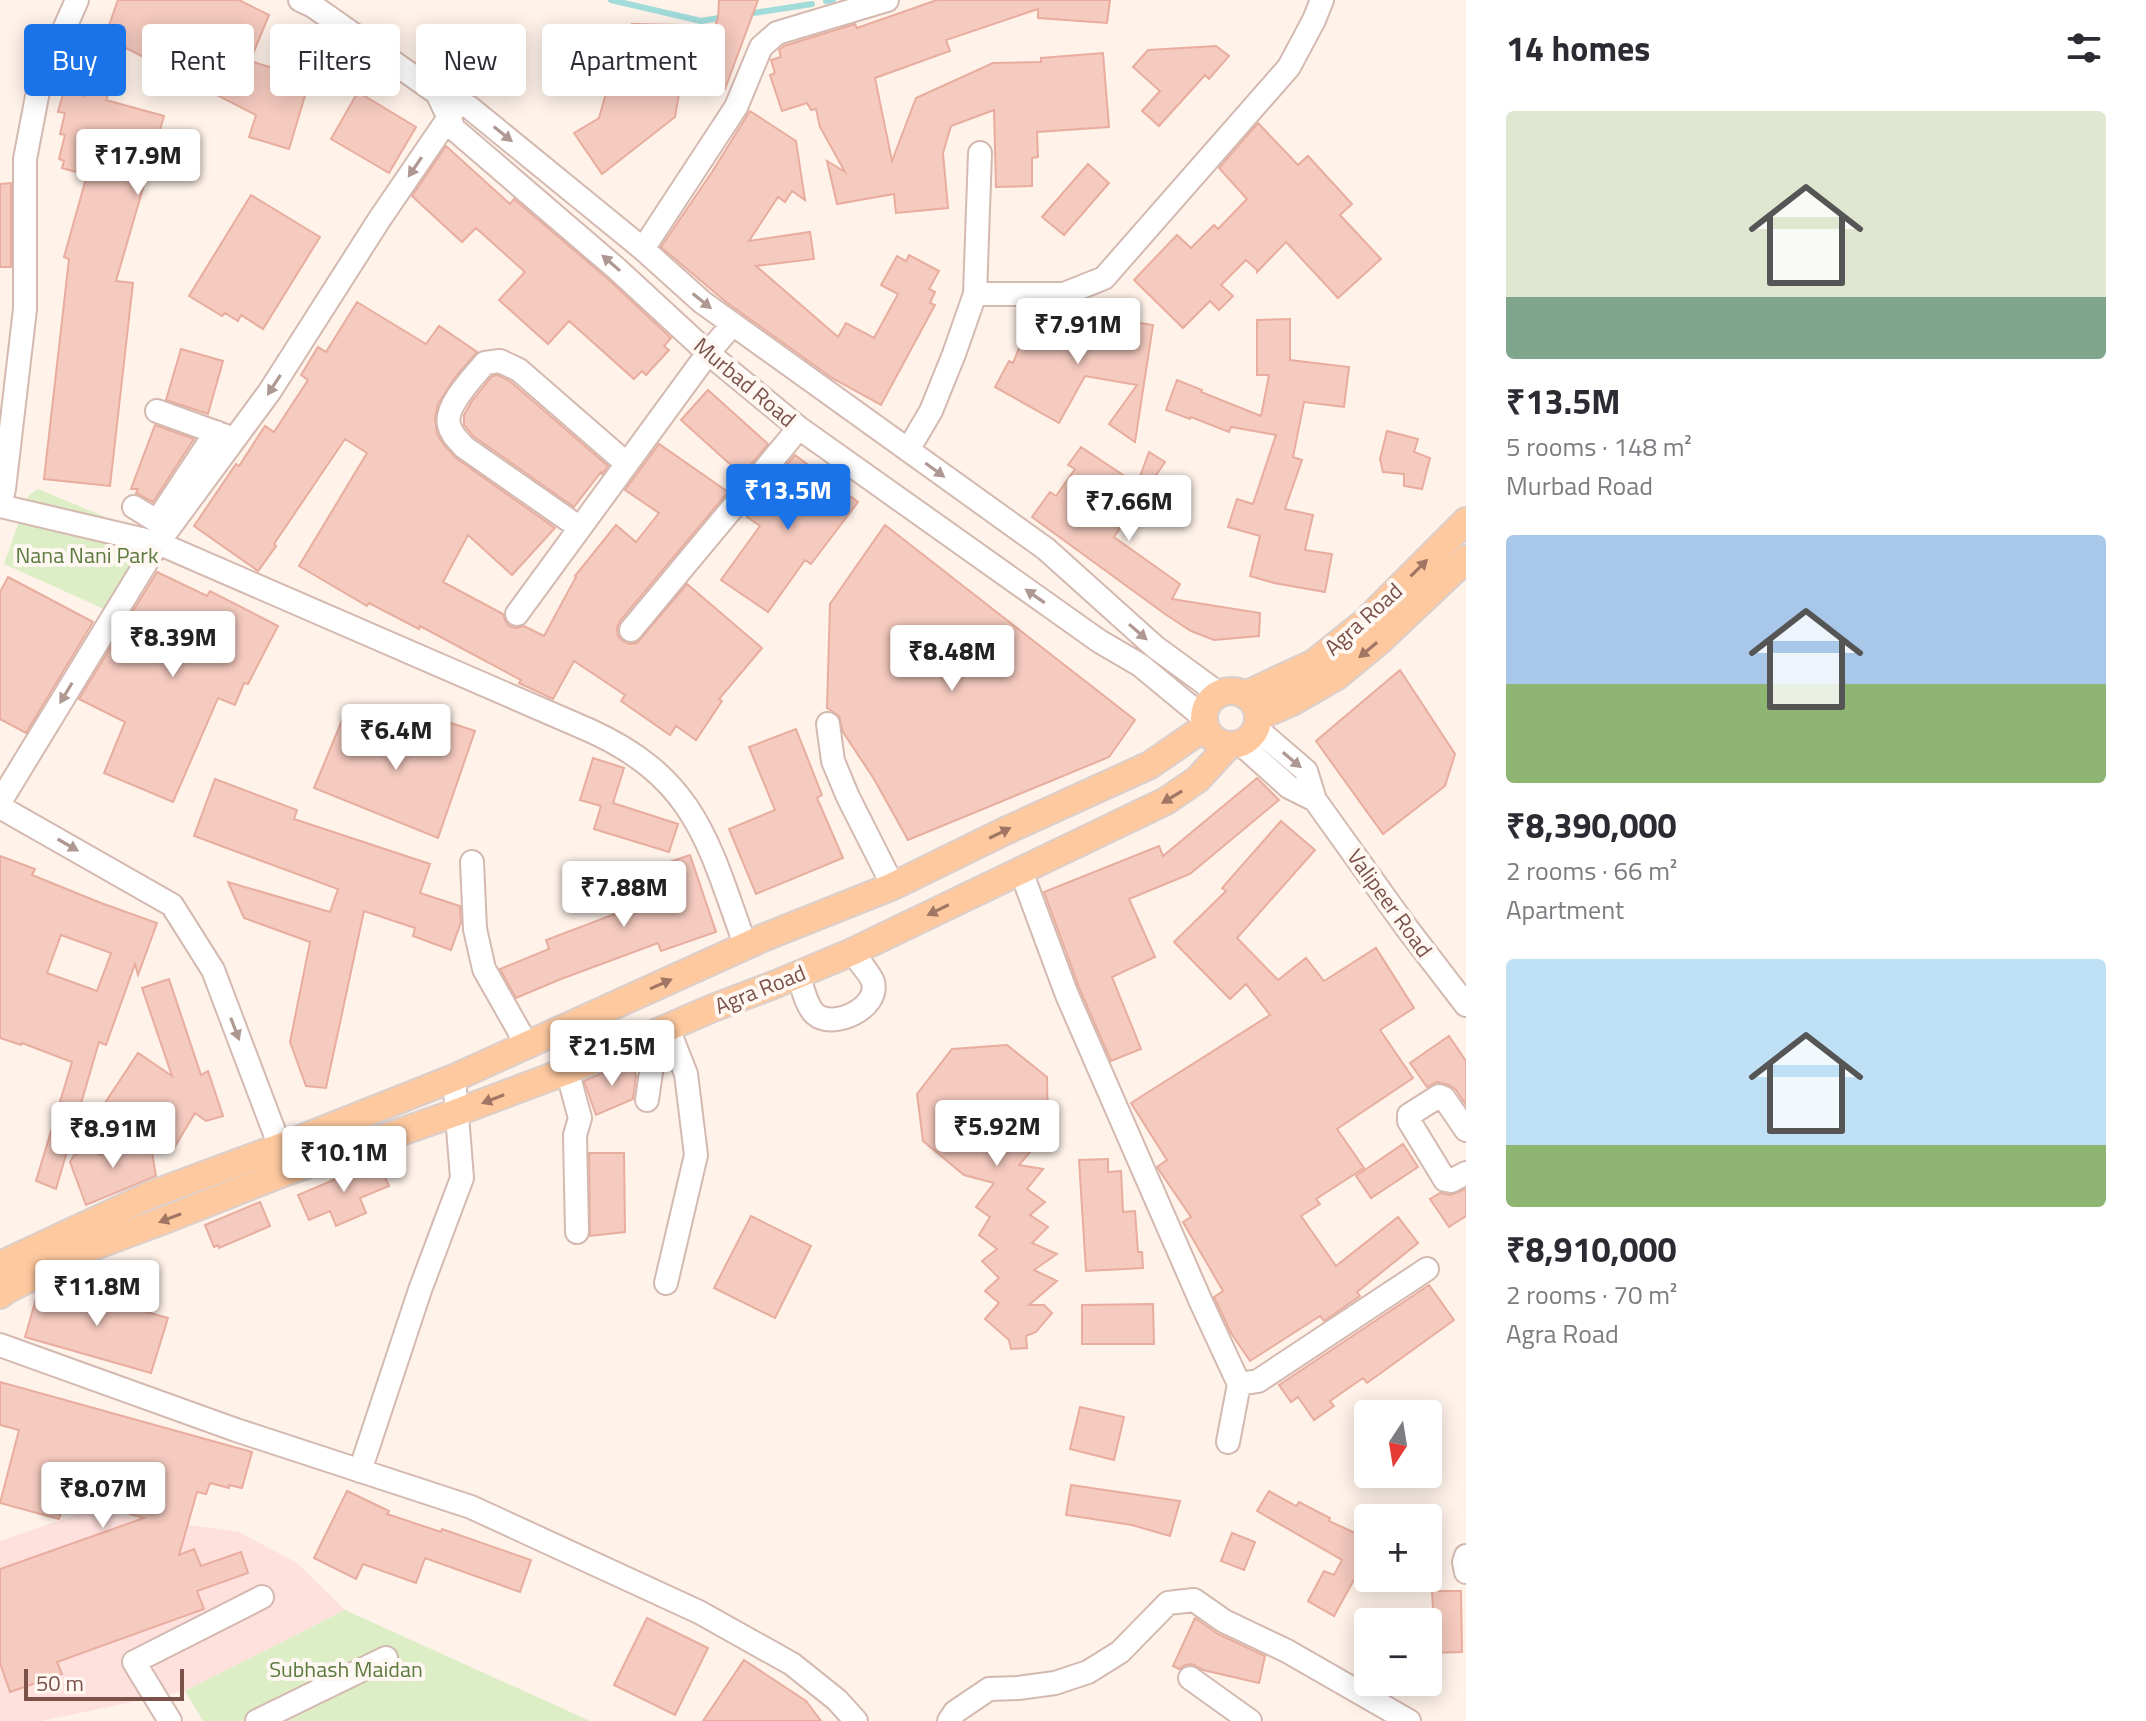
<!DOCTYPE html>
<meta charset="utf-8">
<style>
body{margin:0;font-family:"Titillium Web",sans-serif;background:#f2f2f3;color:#2b2b33;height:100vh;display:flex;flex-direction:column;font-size:30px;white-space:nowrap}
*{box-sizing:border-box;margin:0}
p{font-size:26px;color:#7c7c81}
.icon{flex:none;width:44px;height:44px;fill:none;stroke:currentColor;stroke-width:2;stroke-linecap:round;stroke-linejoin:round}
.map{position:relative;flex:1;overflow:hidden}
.side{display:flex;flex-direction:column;background:#fff;width:680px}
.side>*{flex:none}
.banner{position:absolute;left:24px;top:24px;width:760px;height:72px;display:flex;gap:16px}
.needle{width:52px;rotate:192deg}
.controls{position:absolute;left:1354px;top:1400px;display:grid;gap:16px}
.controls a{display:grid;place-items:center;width:88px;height:88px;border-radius:8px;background:#fff;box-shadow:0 4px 20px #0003;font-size:40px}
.scale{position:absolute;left:24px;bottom:20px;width:160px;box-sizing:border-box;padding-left:8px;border:4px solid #7a524a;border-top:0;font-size:22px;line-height:28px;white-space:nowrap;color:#7a524a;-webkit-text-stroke:6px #fff7f1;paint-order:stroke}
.price{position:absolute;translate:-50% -68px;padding:0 18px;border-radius:8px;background:#fff;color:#222;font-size:26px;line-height:52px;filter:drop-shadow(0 2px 4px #0008)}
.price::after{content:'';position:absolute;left:50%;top:48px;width:24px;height:18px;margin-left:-12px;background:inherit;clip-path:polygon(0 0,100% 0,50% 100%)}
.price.on{background:#1a73e8;color:#fff}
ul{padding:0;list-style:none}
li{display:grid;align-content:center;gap:16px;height:424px;padding:0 40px}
li span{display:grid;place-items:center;height:248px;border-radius:8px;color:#555}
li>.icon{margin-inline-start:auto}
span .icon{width:144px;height:144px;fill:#fffc;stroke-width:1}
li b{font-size:34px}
h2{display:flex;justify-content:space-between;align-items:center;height:96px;padding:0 40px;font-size:34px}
.tag{padding:0 28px;border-radius:8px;background:#fff;box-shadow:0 4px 20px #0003;font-size:28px;line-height:72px}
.tag.on{background:#1a73e8;color:#fff}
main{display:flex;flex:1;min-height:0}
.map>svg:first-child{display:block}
.commercial{fill:#fee0dd}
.green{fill:#ddedc6}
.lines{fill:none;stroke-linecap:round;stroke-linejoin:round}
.stream{stroke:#a1dcda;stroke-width:6}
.building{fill:#f5cabf;stroke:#e8ad9e;stroke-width:2;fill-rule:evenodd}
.minor-casing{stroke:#d4b9b0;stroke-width:26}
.major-casing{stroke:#dacfcc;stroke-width:30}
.minor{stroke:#fff;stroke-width:22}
.major{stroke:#fec99f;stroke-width:26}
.oneway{fill:#af9792}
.oneway2{fill:#a27664}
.labels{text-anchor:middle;stroke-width:8;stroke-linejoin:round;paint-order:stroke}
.street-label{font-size:22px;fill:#7a524a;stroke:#fff7f1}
.park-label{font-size:22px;fill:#5c7a3f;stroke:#fff7f1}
</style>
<main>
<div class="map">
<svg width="1466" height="1721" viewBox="0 0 1466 1721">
<rect width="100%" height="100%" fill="#fef2e9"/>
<path class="commercial" d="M87,1511L239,1532L297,1563L345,1610L185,1691L41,1721H0V1541Z"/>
<path class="green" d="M38,489L149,535L104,609L4,564L28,496Z
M345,1610L590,1721H203L185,1691Z"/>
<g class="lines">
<path class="stream" d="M611,0L701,21L725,17
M826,1L833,0
M747,14L812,4"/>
</g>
<path class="building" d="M118,0H239L269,15L250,61L310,79L289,149L249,137L256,115L126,48L106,100L164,116L116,281L133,283L110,486L44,479L69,259L64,257L87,175L62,168L64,161L59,159L65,135L60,134L65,113L58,112L64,90L84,96Z
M719,0H758L725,89L696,79L718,18Z
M937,0H1110L1107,23L1038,18V9L946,40L950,51L875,78L892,161L916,98L993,63L1041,62V58L1103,53L1109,127L1037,132L1038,157L1032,158V186L996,187L994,110L951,126L943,153L948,208L896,213L894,194L837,204L827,161L845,172L820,127L816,109L811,110L807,103L782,111L770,75L775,73L771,60L781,57L779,50L784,46L855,24L857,28Z
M632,24L681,25L680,88L675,117L602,174L574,133L599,118L613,68L631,63Z
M1216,46L1229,56L1209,79L1205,75L1159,126L1142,111L1160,91L1133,67L1148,50Z
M358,92L416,127L389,173L331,139Z
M750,111L796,141L805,200L792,191L785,202L778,197L749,241L810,232L814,259L756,266L838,337L846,323L874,338L898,294L881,285L897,256L906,261L909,255L939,271L929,289L935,292L930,303L935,305L881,405L832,378L726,302L661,247L712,172Z
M1258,123L1298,165L1308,156L1352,204L1340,215L1381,259L1338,298L1286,242L1257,272V270L1246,260L1221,285L1233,296L1219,310L1210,301L1183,328L1134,280L1177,235L1191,248L1214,225L1218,229L1247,199L1219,168Z
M446,146L510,204L514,199L608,279L671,338L664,346L669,350L646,375L642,371L634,379L569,321L548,344L499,300L525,272L476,228L462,242L412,196Z
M1088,164L1109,183L1064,235L1042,217Z
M11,183V267H0V184Z
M251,195L320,237L263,329L241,315L238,321L225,313L222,316L189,296Z
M357,302L426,344L439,326L477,352L456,376L438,404L435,418L437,434L444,445L456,458L555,528L512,575L468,535L443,582L503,614L505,620L509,626L516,628L524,626L544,636L576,577L575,576L616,525L636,542L659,513L625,490L659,444L728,492L620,621L617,628L618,636L623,641L629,644L637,643L687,584L762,648L719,699L722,701L696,740L676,726L670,735L621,701L625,695L574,661L553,699L519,683L521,680L420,626L419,629L369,603L367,606L299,566L367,453L345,439L274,544L276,546L258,571L194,526L236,464L239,466L265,426L274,432L308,380L301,375L318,347L326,352Z
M1034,311L1105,340L1109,318L1153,325L1135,442L1109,424L1137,385L1085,376L1059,423L995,387L1009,361L1013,363Z
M1290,319V360L1349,367L1344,407L1304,402L1293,457L1302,460L1285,509L1313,515L1305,550L1332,554L1325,592L1274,583L1250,576L1260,536L1228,527L1237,499L1253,504L1276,435L1231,427L1229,432L1191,417L1190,419L1166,410L1177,380L1202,390L1201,392L1261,416L1269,375H1257V320Z
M181,349L223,361L208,414L166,400Z
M498,375L511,382L608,466L602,474L601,472L574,507L473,436L464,425V415L472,401L492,376Z
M708,390L768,444L742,475L681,420Z
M155,425L194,439L153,502L136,493L138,489H131Z
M1387,431L1418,439L1414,452L1430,458L1422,489L1404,486V474L1383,472L1380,459Z
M1081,447L1129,479L1128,485L1136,487L1149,452L1165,462L1114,537L1180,584L1172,599L1260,613L1259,636L1214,640L1191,631L1165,614L1032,517L1050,492L1056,496L1075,469L1068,465Z
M795,455L858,502L811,564L805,560L768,612L721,580L760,526L747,517L764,495L762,494Z
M885,525L1135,720L1109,757L908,840L874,779L843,732L839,716L827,708L830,604Z
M157,572L207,596L210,591L278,626L248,684L244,683L235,705L218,698L173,802L104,773L125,722L79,699Z
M8,577L93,622L26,733L0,719V592Z
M1400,670L1455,754L1445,786L1383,834L1316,741Z
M345,713L429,748L439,719L475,731L438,838L314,788Z
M796,729L822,795L817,798L843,858L756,894L729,829L775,810L749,747Z
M593,758L624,768L613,803L678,824L669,852L594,829L601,806L580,800Z
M1257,778L1279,800L1190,874L1129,899L1155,957L1112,977L1141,1049L1111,1061L1080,990L1044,892L1159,846L1163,856Z
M215,779L297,810L294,819L430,864L420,893L460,906L461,922L451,950L413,936L415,928L364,911L326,1088L306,1086L290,1042L310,942L244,918L228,882L330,912L338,889L194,836Z
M1281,821L1315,850L1237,938L1278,980L1306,958L1324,981L1376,948L1414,1008L1380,1030L1413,1078L1337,1129L1364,1168L1316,1199L1320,1204L1301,1216L1336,1266L1398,1217L1418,1243L1357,1292L1360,1296L1324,1321L1320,1316L1250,1361L1231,1333L1214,1297L1223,1291L1183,1222L1191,1217L1157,1167L1167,1160L1131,1103L1270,1015L1246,984L1230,999L1174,942L1226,891L1222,888Z
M690,855L716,932L661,951L658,943L561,979L516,998L500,969L549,949L546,940L644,903L634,874Z
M0,856L35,869L32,875L101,903L157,923L138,975L135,964L106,1045L99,1042L56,1189L36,1181L72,1062L22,1043L21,1045L0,1038ZM61,935L111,953L97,991L47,973Z
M169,979L201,1075L208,1071L223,1116L206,1121L195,1113L174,1148H168L101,1109L138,1053L172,1076L142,988Z
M1449,1036L1466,1061V1105L1456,1090L1449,1085L1437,1082L1427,1087L1410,1063Z
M1007,1045L1047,1077L1048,1131L1019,1165L1043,1169L1027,1189L1045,1202L1030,1215L1048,1227L1032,1243L1057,1254L1034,1270L1057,1281L1029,1305H1044L1052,1313L1036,1332L1026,1336L1027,1348L1011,1349L1009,1340L985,1319L999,1303L985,1291L999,1278L982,1261L997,1249L979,1235L990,1217L976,1207L994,1183L964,1175L923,1141L917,1094L952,1049Z
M630,1061L636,1076L633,1099L596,1115L584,1081Z
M150,1140L156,1176L86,1205L70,1162L74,1155L97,1148L99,1155Z
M1403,1144L1418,1167L1371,1198L1356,1176Z
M589,1153H624L625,1232L590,1236Z
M1108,1159V1172L1121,1171L1123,1212L1135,1211L1138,1252H1142L1143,1268L1086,1271L1079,1160Z
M378,1161L389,1186L360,1198L366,1213L336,1226L330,1211L309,1220L298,1195Z
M1466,1189V1216L1449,1227L1430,1199L1440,1193L1450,1195Z
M260,1202L270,1226L219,1248L218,1245L214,1247L205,1225Z
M751,1216L811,1246L775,1318L714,1288Z
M52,1285L168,1318L151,1373L25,1337L38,1292Z
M1429,1285L1454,1320L1367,1383L1363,1378L1330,1401L1334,1406L1314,1420L1298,1397L1291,1402L1279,1385Z
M1153,1304L1154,1344H1082V1305Z
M0,1382L252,1452L242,1488L229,1485V1488L210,1483L206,1494L197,1492L179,1555L194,1549L201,1566L241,1552L248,1573L197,1591L204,1609L57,1662L62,1674L10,1692L0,1663V1569L144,1518L66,1496L59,1519L0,1503L19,1430L0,1425Z
M1080,1407L1124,1417L1114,1460L1070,1449Z
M1071,1485L1180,1501L1170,1536L1132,1525L1066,1515Z
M347,1491L389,1511L387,1514L441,1532L442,1529L531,1560L520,1592L425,1558L416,1583L363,1564L356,1579L314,1558Z
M1269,1491L1296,1506L1299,1502L1330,1518L1329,1521L1368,1539V1568L1362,1565L1334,1616L1308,1601L1324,1571L1334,1575L1342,1560L1257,1511Z
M1232,1533L1255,1542L1244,1570L1221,1561Z
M1432,1591H1461L1462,1652L1428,1653V1609H1433Z
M647,1618L708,1648L675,1715L614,1685Z
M1195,1618L1218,1634L1265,1656L1259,1683L1203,1670L1192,1664L1185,1665L1179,1669L1173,1666Z
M744,1660L806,1701L821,1721H703Z"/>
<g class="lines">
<g class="minor-casing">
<path id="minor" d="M300,0L313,6L437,93L469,107L643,249L702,302L1046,549L1155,647L1218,693
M437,93L454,129L617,269L708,353L799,428L1099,641L1140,665L1203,717
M643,249L736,107L761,47L777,33L887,0
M975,294H1064L1104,278L1289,67L1314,20L1322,0
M157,411L226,436
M908,450L931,411L954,354L975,294L980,153
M0,506L158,543L591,731C698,780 709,846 746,947
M0,506L4,489L25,309V159L39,86L77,0
M134,507L155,520L161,515L216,432
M580,528L464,447C458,440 451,434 449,425C444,407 473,377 485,363L500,361L519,370L627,464
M517,614L708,353L733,324
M631,630L799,428
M828,724L833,761L848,797L893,886
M1256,728L1306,771L1315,800L1406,927L1466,1005
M1240,743L1289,787L1315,800
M0,802L158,543L270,391L379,220L454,110
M0,807L172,905L213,970L280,1147L283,1161
M472,862L475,929L484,969L527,1045
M1021,871L1067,995L1201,1302L1239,1384L1228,1442
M798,974C802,985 806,1006 815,1014C833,1030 880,1008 873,982C871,975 857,959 852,952
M666,1028L673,1041L686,1074L696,1155L666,1283
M567,1070L580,1118L575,1135L577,1232
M647,1100L655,1044L654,1033
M1466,1130L1444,1098L1439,1096L1409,1115V1121L1445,1180L1451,1181L1466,1173
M0,1345L236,1430L471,1507L699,1612L792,1664L837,1700L856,1721
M1239,1384L1258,1381L1427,1269
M360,1471L420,1290L462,1178L454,1078
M1466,1556L1464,1562L1466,1572
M1190,1678L1250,1721
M170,1721L134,1662L262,1597
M257,1721L386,1658
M949,1721L955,1712L989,1689L1018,1688L1055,1683L1088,1672L1120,1652L1168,1603L1194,1600L1224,1621L1287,1651L1409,1721"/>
</g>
<g class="major-casing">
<path id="major" d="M1204 718a27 27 0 1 1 54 0a27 27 0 1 1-54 0Z
M1245,695L1314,663L1364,623L1466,521
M1258,717L1292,702L1337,676L1377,643L1466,559
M0,1265L150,1195L280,1147L454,1078L765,937L893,886L1003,832L1150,765L1205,727
M0,1295L8,1289L92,1247L162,1221L286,1172L455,1113L572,1069L713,1008L776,984L852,952L1166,801L1198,779L1229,745"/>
</g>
<use href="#minor" class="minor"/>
<use href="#major" class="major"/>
</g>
<defs><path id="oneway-solid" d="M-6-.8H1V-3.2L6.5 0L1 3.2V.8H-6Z" transform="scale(2)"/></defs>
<g class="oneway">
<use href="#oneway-solid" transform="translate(503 134) rotate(39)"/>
<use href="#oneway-solid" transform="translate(415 167) rotate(124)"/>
<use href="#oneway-solid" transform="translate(611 263) rotate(-139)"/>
<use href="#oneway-solid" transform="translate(702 301) rotate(39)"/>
<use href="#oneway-solid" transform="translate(274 385) rotate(123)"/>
<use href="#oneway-solid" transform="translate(935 470) rotate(36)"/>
<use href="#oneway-solid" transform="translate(1035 596) rotate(-145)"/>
<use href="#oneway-solid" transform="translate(1138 632) rotate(41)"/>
<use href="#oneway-solid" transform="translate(66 693) rotate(121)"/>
<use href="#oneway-solid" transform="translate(1292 760) rotate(40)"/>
<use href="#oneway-solid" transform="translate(68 845) rotate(30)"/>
<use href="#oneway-solid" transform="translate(235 1029) rotate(69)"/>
</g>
<g class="oneway2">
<use href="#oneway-solid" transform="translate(1419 568) rotate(-45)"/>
<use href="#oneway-solid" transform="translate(1368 650) rotate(140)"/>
<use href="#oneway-solid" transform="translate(1172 797) rotate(149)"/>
<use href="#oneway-solid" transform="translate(1000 833) rotate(-26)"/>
<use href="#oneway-solid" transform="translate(938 910) rotate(154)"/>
<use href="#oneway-solid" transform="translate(661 984) rotate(-24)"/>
<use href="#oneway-solid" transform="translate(493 1099) rotate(159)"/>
<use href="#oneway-solid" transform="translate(170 1218) rotate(159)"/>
</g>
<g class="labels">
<g class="street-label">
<text transform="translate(745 382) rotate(40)" y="8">Murbad Road</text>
<text transform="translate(1363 619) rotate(-42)" y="8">Agra Road</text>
<text transform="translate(1390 903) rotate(54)" y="8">Valipeer Road</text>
<text transform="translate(760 989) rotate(-22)" y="8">Agra Road</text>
</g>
<g class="park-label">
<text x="87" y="563">Nana Nani Park</text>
<text x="346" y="1677">Subhash Maidan</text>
</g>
</g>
</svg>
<div class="controls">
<a><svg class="needle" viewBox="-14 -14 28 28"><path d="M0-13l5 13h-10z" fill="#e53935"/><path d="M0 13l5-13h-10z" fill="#7c7c81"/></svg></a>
<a>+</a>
<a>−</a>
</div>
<div class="scale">50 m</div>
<b class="price" style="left:138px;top:197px">₹17.9M</b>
<b class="price" style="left:1078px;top:366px">₹7.91M</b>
<b class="price on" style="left:788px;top:532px">₹13.5M</b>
<b class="price" style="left:1129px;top:543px">₹7.66M</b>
<b class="price" style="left:173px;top:679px">₹8.39M</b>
<b class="price" style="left:952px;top:693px">₹8.48M</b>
<b class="price" style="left:396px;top:772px">₹6.4M</b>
<b class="price" style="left:624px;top:929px">₹7.88M</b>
<b class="price" style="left:612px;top:1088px">₹21.5M</b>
<b class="price" style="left:997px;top:1168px">₹5.92M</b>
<b class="price" style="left:113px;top:1170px">₹8.91M</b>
<b class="price" style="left:344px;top:1194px">₹10.1M</b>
<b class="price" style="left:97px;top:1328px">₹11.8M</b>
<b class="price" style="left:103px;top:1530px">₹8.07M</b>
<div class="banner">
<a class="tag on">Buy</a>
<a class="tag">Rent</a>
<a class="tag">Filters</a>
<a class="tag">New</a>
<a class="tag">Apartment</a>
</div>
</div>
<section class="side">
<h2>14 homes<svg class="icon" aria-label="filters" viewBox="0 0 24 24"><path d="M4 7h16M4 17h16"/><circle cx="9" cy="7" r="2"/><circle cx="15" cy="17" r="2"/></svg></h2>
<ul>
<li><span style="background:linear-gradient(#dfe7d0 75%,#7fa58c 0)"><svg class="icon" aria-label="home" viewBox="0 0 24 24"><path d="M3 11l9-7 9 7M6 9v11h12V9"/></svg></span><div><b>₹13.5M</b><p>5 rooms · 148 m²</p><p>Murbad Road</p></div></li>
<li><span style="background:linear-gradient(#a9c7e8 60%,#8fb573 0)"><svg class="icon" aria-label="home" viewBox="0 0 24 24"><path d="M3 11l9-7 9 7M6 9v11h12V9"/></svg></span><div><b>₹8,390,000</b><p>2 rooms · 66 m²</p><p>Apartment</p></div></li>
<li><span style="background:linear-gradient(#bfe0f5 75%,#8fb573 0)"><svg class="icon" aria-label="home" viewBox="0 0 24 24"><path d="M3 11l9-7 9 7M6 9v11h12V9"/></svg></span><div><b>₹8,910,000</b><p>2 rooms · 70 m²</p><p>Agra Road</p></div></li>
</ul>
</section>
</main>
